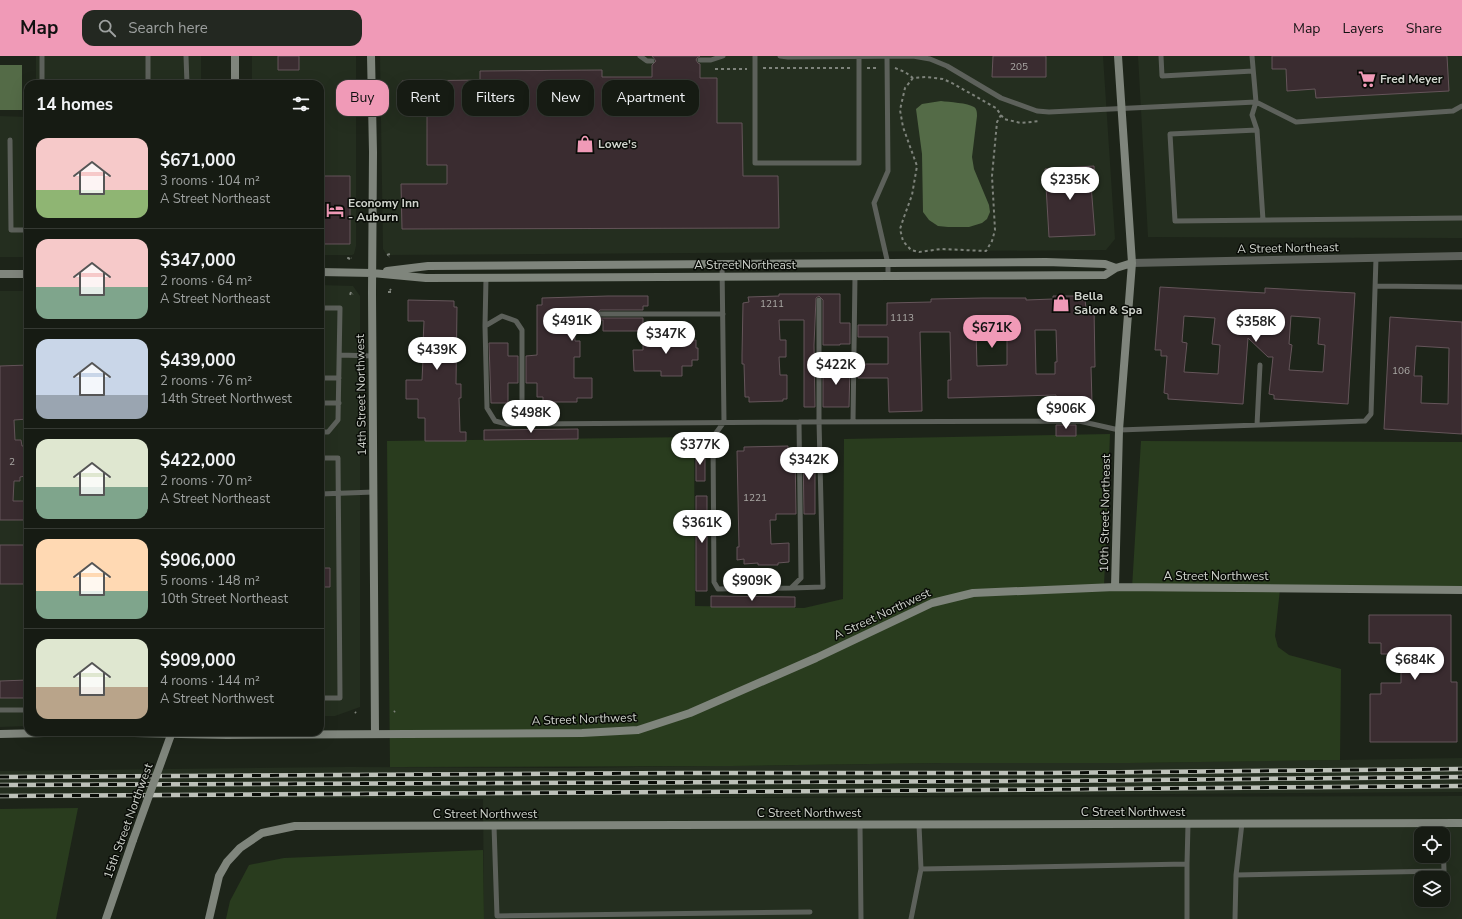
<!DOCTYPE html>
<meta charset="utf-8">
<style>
body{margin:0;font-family:"Nunito Sans",sans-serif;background:#232821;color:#f1f3f6;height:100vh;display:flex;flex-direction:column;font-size:15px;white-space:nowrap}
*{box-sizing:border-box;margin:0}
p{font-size:13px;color:#9ea1a0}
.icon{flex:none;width:22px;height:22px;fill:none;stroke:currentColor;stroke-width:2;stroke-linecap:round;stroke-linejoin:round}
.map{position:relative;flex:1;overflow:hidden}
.side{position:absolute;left:24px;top:24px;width:300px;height:656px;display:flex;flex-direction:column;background:#161b13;border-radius:12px;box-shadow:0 4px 16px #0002,0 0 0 1px #353933}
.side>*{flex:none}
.guide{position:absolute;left:336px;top:24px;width:380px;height:36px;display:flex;gap:8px}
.tools{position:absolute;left:1414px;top:771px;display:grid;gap:8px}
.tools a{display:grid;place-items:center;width:36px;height:36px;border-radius:8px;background:#161b13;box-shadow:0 4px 16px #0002,0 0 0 1px #353933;font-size:20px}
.price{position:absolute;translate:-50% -34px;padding:0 9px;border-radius:14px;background:#fff;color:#222;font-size:13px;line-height:26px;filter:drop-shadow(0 1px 2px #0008)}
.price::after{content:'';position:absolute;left:50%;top:24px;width:12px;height:9px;margin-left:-6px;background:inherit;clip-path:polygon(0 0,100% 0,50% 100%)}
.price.active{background:#f09ab7;color:#111}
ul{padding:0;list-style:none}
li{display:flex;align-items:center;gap:12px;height:100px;padding:0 12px}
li+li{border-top:1px solid #353933}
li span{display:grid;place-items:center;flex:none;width:112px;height:80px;border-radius:12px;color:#555}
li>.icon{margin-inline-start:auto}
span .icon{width:48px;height:48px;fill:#fffc;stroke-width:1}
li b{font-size:17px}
h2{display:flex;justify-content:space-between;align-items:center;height:48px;padding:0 12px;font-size:17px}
.pill{padding:0 14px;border-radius:12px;background:#161b13;box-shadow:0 4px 16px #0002,0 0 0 1px #353933;font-size:14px;line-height:36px}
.pill.active{background:#f09ab7;color:#111}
header{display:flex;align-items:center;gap:24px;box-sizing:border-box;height:56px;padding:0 20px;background:#f09ab7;color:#111}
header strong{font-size:19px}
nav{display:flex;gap:22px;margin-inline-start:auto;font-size:14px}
.search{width:280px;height:36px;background:#232821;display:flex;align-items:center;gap:10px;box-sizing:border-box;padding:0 14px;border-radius:12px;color:#9ea1a0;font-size:15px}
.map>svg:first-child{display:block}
.built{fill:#242e1f;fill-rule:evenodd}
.green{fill:#293c1e}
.water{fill:#546b47}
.building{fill:#3a2c30;stroke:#65555a;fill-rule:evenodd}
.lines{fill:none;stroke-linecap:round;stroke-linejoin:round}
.path{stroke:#7e837b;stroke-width:2;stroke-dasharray:3 3;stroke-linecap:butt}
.lane{stroke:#5d615b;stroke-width:5}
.street{stroke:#5d615b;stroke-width:8}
.secondary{stroke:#7f857c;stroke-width:8}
.rail-casing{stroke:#bdc1b9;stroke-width:4.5}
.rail{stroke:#090c07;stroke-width:3;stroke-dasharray:9;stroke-linecap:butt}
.secondary-bridge{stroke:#7f857c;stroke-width:8}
.labels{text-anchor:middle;stroke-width:3;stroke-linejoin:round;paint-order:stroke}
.number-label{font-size:10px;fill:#aaa9a5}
.poi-label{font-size:12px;font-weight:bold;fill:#cfd3cc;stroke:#090c07;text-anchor:start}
.street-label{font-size:12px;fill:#cfd3cc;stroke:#090c07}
</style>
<header>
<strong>Map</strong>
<div class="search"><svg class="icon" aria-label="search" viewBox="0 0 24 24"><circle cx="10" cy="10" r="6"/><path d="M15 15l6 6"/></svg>Search here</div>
<nav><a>Map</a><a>Layers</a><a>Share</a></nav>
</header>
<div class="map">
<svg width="1462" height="863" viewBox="0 0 1462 863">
<rect width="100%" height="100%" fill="#1d2419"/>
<path class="built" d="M36,0H201V28H36Z
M252,0H356V190L354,198L352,199H320V28H252Z
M380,0H1103L1115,183L1106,194L387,199L383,193Z
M1138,0H1462V182L1148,181Z
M0,60L28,61V201H0Z
M320,229L353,230L360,240V651L335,660H320Z
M0,235H28V670L0,671Z
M1462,702V736L623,742L1462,740V863H484L483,743L201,741L0,742V715L348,711L566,712L941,707H1130ZM1421,778H1443V800H1421ZM1421,822H1443V844H1421Z"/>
<path class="green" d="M1110,378L1104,531L1132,532L1141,385L1462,386V534L1280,533L1275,580L1278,591L1289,599L1341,613L1340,704L1130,707H941L731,710L390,711L387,385L694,381L695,550L804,552L843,543L844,383Z
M78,752L56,863H0V753Z
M483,794L484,863H226L230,845L249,809L284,802Z"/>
<path class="water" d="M0,9H22V54H0Z
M941,45C949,46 968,47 974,51C977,53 977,57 977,60L972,101L974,113L989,149L990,156L987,163L982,167L969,171H948L938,170L929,164L923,156L922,98L916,53L922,48Z"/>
<path class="building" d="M278,0H299V14H278Z
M652,0H700L697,2L696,4L698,7L700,8V22H717V67H742L743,120H778L779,172L402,173L401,128H447V109H427V41H402V25L480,24V15L602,14V21H652V9L656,5Z
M993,0H1046V21H992Z
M1272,0H1447L1449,35L1316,42L1315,33L1287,35L1286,13H1272Z
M1094,110L1095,128L1091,129L1095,179L1049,181L1045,113Z
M320,120H350V188H320Z
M1160,231L1265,237V232L1355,237L1348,348L1274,343V339L1269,338L1273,301H1268L1248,282L1243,348L1168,343V338L1164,337L1167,300H1161V294H1155ZM1184,260L1215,262L1212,288L1220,289L1218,318L1184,316L1187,287L1182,286ZM1291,260L1320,262L1318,288L1325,289L1323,316L1289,314L1292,289L1289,288Z
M779,238H840V267H850V288H840V289H823V244L819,240L816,242L814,289L815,351H804V264H779L780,284H786V301H779L780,319H787V343H783V345L749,346V341H745L744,308H742V299L743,247L749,246L748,241L779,240Z
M608,240H648V250H643V254H600L596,258L597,260L600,262H643V275H603V264L574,265L575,285H580V301H574V322H592V342H577V346H543V341H537V327H526V300L537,299V249H542V242Z
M1053,240H1078V245L1085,244L1086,252H1094L1095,311H1091L1092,347L1076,348V361H1056V339L948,342V324H951L950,276H920L922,355L889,356L888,322H858V310H865V308H888V281H858V269H887V247L931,246V243L983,242H1026V244L1053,243ZM1007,274V309L977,310L976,275ZM1035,274H1056L1057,306H1055V318H1036Z
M408,244L454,245V251H457L456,328H461V342H459L460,376H466V385H425V362H418V343H406V324H422L423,303H417V288H423L424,265H408Z
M1390,261L1462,266V378L1384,373ZM1416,290L1449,292L1448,348L1421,347L1422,320H1414Z
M683,277V282H690V284H696V292H698V304H692V310H682V320H661V315H634L633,294H643V281H670V278Z
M489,287H508V300H518V327H508V347H491Z
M28,309V363L14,364L15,384H21L22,390H25V420L20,421V425H14L13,445H28V464H0V310Z
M823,310H850L849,351H823Z
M1056,369H1076V380H1056Z
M578,373V383L484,384V374Z
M788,390V393H795L796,458H776V464H770L771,488L789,487V506L778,507V509H758V507L744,508V503L737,504V491H739L737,395H744V391Z
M803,393H815V458H804Z
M696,395H705V425H696Z
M696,440H707V535H696Z
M0,489H28V528H0Z
M320,512H330V531H320Z
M711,540L795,541V551H711Z
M1369,559H1451V626H1457V686H1370V638H1381V627H1401V598H1381V587H1369Z
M28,624V642H0V625Z"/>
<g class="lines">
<path class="path" d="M763,12H851
M867,12H879
M895,12L905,16L913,22L926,21L943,23L952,27L996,52L1004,63L1021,67L1040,65
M715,13H747
M913,22L905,32L900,54L903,71L917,110L912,139L904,161L900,173L903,185L911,194L919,196L941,193L986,195L992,185L995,174L992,120L997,66L1001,59
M387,199L390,198L389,201
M350,203L348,202H352
M351,236L350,239L353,238
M388,236H392L390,233
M355,656L356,657
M394,656L395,655"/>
<path class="lane" d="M42,0V28
M148,0V28
M186,0L187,28
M640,0L647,5H652
M755,0V107H859V1
M780,0L788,1L913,0L930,3L947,10L1001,42L1037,55L1049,56L1256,46L1252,0
M887,0L888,115L874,147L888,208V220
M1161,0L1162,20L1253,15
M700,4H711L723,0
M156,28H235
M1257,74L1170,78L1175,165L1462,162
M10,84L11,174H28
M1263,164L1257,74L1252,59L1256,46L1296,66L1453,55L1462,50
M722,208L724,366L713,381L714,526L718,533L791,532L801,522L799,366L1079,365L1119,374L1365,365L1371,358L1376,202
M1375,230L1462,231
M320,252H340L338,364L328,376H320
M600,258H723
M485,270L486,222
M340,299L373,300
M320,322H339
M320,347H339
M853,365L855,220
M530,368H507L495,365L487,352L485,270L502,260L516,265L522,274V358L530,368L799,366
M1257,369L1260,309
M320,402H338L340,642H320
M320,438L374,436
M791,532L823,531L819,365V244
M0,654H28
M1443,767V778
M860,769L861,863
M494,770L497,860L810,856
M1187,808L1188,768
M921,813L1187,808V863
M1236,819L1444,815L1443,782
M911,863L921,813L919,769
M1235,863L1236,819L1242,767"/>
<path class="street" d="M1132,207L1462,200"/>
<path class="secondary" d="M235,0V28
M371,0L373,96L372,237L375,677
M387,215L428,210L1046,206L1105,208L1116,212
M320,216L372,217L426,222L1105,219L1116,212L1132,207
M0,218H28
M1115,531L1119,374L1132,207L1118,0
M0,678L88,676L227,679L582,677L638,674L690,657L816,602L932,547L973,537L1115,531L1462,534
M106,863L133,784
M209,863L219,820L227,806L240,792L262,777L295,770L1462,767"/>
<g class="rail-casing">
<path id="rail" d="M0,721L683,717H1044L1462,713
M0,729L1044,725L1462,721
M0,740L852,735L1462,730"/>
</g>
<use href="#rail" class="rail"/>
<path class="secondary-bridge" d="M133,784L172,676"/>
</g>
<defs>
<g id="supermarket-bare" transform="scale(1.38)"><path d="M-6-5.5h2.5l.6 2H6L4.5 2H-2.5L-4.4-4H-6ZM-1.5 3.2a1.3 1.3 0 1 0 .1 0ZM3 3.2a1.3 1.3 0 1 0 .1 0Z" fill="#f09ab7" stroke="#090c07" stroke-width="2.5" paint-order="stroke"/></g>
<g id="shop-bare" transform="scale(1.38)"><path d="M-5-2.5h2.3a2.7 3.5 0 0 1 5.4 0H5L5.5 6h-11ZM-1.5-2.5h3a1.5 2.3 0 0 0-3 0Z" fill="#f09ab7" stroke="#090c07" stroke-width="2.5" paint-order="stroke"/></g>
<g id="hotel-bare" transform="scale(1.38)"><path d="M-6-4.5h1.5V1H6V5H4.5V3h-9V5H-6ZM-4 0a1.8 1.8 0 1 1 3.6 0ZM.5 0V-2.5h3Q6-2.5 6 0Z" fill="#f09ab7" stroke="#090c07" stroke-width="2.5" paint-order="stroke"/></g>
</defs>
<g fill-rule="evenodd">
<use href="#supermarket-bare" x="1367" y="23"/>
<use href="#shop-bare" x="585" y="88"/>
<use href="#hotel-bare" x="335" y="154"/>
<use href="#shop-bare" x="1061" y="247"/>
</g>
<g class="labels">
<g class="number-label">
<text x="1019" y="14">205</text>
<text x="772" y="251">1211</text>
<text x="902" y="265">1113</text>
<text x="1401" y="318">106</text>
<text x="12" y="409">2</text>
<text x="755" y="445">1221</text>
</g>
<g class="poi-label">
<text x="1380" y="27">Fred Meyer</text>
<text x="598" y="92">Lowe's</text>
<text x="348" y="151">Economy Inn<tspan x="348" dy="14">- Auburn</tspan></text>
<text x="1074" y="244">Bella<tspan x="1074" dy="14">Salon &amp; Spa</tspan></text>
</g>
<g class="street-label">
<text transform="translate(1288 192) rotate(-1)" y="4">A Street Northeast</text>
<text x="745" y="213">A Street Northeast</text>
<text transform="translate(361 339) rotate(-91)" y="4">14th Street Northwest</text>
<text transform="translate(1105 457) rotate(-89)" y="4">10th Street Northeast</text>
<text x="1216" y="524">A Street Northwest</text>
<text transform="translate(882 558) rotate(-25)" y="4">A Street Northwest</text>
<text transform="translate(584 663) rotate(-2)" y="4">A Street Northwest</text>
<text x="1133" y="760">C Street Northwest</text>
<text x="809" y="761">C Street Northwest</text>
<text x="485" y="762">C Street Northwest</text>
<text transform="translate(128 765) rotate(-70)" y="4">15th Street Northwest</text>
</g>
</g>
</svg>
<div class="tools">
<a><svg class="icon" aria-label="locate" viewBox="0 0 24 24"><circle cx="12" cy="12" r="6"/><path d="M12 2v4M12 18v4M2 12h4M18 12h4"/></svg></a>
<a><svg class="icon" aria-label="layers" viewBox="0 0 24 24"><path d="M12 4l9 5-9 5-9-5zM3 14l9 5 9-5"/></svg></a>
</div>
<b class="price" style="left:1070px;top:145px">$235K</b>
<b class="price" style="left:572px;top:286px">$491K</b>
<b class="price" style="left:1256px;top:287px">$358K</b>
<b class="price active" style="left:992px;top:293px">$671K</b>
<b class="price" style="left:666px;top:299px">$347K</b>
<b class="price" style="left:437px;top:315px">$439K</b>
<b class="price" style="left:836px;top:330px">$422K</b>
<b class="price" style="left:1066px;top:374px">$906K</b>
<b class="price" style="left:531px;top:378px">$498K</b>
<b class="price" style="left:700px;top:410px">$377K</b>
<b class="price" style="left:809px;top:425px">$342K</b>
<b class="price" style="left:702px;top:488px">$361K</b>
<b class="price" style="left:752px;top:546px">$909K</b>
<b class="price" style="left:1415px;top:625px">$684K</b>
<div class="guide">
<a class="pill active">Buy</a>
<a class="pill">Rent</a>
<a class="pill">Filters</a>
<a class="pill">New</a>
<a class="pill">Apartment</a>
</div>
<section class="side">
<h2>14 homes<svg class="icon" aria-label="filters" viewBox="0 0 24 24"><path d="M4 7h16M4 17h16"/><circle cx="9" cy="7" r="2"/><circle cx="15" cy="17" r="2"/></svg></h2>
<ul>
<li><span style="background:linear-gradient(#f6c9c9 65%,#8fb573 0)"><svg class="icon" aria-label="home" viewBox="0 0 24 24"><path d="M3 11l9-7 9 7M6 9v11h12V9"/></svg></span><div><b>$671,000</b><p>3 rooms · 104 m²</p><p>A Street Northeast</p></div></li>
<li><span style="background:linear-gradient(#f6c9c9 60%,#7fa58c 0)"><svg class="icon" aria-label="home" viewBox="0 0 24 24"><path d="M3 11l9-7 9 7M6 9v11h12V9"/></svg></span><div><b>$347,000</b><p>2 rooms · 64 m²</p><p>A Street Northeast</p></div></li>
<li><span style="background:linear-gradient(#c9d6e8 70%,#9aa5b1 0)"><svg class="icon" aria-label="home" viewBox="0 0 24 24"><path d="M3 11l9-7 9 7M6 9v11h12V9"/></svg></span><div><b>$439,000</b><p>2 rooms · 76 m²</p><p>14th Street Northwest</p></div></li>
<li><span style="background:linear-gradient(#dfe7d0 60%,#7fa58c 0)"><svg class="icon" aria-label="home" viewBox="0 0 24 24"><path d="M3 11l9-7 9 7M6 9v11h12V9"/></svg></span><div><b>$422,000</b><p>2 rooms · 70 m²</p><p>A Street Northeast</p></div></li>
<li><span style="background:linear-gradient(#ffd9b3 65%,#7fa58c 0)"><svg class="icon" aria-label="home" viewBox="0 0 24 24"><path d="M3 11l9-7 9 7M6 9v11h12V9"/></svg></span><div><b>$906,000</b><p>5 rooms · 148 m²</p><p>10th Street Northeast</p></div></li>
<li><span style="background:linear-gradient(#dfe7d0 60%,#b9a48a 0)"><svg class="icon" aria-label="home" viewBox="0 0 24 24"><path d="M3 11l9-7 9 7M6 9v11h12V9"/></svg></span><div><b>$909,000</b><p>4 rooms · 144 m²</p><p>A Street Northwest</p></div></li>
</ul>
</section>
</div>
